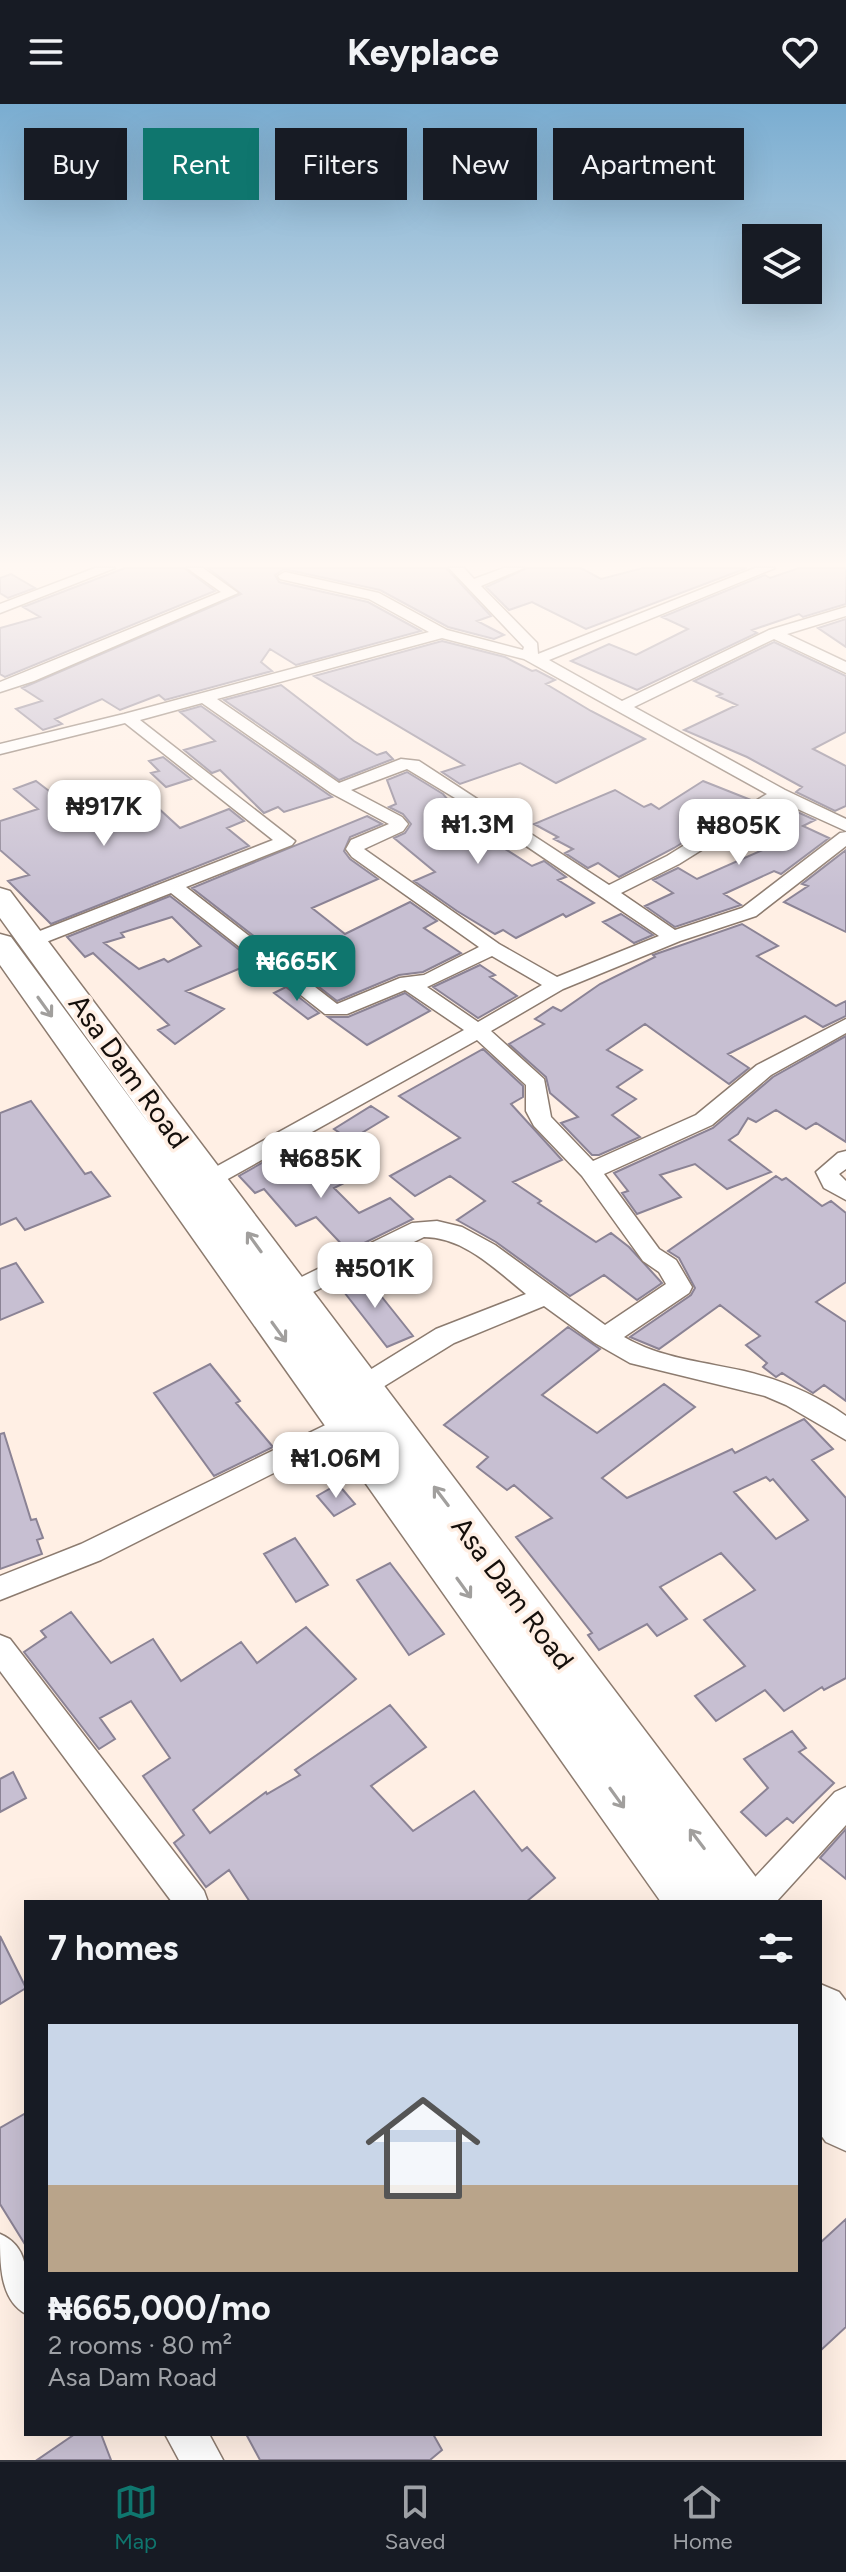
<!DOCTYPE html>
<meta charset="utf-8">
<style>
body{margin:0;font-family:Figtree,sans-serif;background:#20242c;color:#f1f3f6;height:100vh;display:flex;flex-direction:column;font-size:30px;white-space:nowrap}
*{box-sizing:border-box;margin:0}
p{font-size:26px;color:#9ea1a6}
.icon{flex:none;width:44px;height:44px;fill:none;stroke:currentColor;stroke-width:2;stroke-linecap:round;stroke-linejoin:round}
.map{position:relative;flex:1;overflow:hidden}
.sheet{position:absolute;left:24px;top:1796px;width:798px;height:536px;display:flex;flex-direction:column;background:#171b24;border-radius:0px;box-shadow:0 8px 32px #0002}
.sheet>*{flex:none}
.banner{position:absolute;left:24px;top:24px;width:798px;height:72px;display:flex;gap:16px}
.fabs{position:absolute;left:742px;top:120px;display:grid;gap:16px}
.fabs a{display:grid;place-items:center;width:80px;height:80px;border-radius:0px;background:#171b24;box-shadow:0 8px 32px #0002;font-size:40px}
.price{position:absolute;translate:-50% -68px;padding:0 18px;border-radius:16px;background:#fff;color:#222;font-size:26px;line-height:52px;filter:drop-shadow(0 2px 4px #0008)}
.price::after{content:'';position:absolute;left:50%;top:48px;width:24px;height:18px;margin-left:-12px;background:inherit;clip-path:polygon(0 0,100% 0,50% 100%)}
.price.selected{background:#0f766e;color:#fff}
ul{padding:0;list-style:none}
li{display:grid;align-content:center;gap:16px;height:424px;padding:0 24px}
li span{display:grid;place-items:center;height:248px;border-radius:0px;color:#555}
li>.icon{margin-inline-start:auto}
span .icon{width:144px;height:144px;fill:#fffc;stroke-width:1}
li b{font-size:34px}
h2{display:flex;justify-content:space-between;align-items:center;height:96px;padding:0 24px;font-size:34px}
.chip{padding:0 28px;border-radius:0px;background:#171b24;box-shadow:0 8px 32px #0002;font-size:28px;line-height:72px}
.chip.selected{background:#0f766e;color:#fff}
header{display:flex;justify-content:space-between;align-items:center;height:104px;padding:0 24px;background:#171b24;font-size:36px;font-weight:700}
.tabs{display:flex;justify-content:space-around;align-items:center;height:112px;border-top:2px solid #363941;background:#171b24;font-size:22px;color:#9ea1a6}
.tabs a{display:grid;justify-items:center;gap:4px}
.tabs .selected{color:#0f766e}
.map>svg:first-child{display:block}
.building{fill:#c7bfd2;stroke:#8b8395;stroke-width:2;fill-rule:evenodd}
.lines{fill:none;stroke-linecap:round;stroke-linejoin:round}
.minor-casing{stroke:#8c7b6f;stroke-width:3}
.primary-casing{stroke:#8c7b6f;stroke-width:3}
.minor{fill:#fff;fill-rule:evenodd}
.primary{fill:#fff;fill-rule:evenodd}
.oneway{stroke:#a19f9d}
.labels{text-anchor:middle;stroke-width:7;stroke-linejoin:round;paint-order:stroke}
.street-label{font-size:28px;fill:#150f0b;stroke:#ffefe4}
</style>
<header><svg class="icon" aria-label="menu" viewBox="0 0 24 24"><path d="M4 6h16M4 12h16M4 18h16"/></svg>Keyplace<svg class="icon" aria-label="heart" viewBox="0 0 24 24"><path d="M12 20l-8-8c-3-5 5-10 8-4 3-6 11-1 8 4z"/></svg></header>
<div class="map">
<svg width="846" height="2356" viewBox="0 0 846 2356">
<rect width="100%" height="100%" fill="#ffefe4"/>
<path class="building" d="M125,464H184L215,487L5,573L0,570V524L40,513L23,503Z
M208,464H446L491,512L477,517L504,531L494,535L448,523L380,486L284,465L275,471L279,478L368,498L421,527L296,561L270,545L261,558L272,567L165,596L159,591L120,606L102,595L55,615L62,620L43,626L16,605L42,597L22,584L241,490Z
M527,464H581L601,475L643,464H747L586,525L532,498L509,506L486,483Z
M799,464H846V500L803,513L799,510L752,526L757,529L637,586L571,557L609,540L636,551L688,525L662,513L765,471L770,474Z
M11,470L35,484L8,494L0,489V474Z
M846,515V543L818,524Z
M442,537L505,553L532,567L536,566L555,576L546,580L591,607L645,635L556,679L520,659L460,680L442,668L464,661L314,572Z
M774,538L846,572V628L813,645L846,662V702L835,707L796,688L802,683L747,653L684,626L737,601L717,592L722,590L694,577Z
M281,581L354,637L377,651L386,648L393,655L339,676L224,596Z
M201,602L329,691L332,693L284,708L278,703L264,709L220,666L212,669L184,646L215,637L180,608Z
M163,653L191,675L166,683L151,669L159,667L149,657Z
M407,668L443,690L472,724L532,762L544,757L566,773L558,776L594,799L566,813L563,810L516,834L503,826L495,830L457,807L414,777L435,768L394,734L405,729L411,720L403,710L389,703L396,700L387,676Z
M36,677L70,703L134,682L180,724L229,705L244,717L227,724L249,742L51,820L8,777L29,771L0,746V717L38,705L14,685Z
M703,677L751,696L674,744L619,773L598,759L588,764L565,749L573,745L554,735L558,733L534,720L615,686L644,703L651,700L659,705Z
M780,700L815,716L803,722L829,734L781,770L774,767L724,790L741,801L675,823L645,802L673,789L653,776L678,764L697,775L767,744L732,731Z
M367,712L382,720L350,733L344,747L350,755L378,775L312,804L345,830L410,798L437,817L424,824L461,849L423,868L399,871L337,897L192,784Z
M846,746V828L784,798L808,782L802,780Z
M170,792L255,858L186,887L224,905L175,940L158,926L169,921L93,849L85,853L67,833ZM172,813L201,842L168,858L164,855L139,865L104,839L124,833L121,829Z
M621,810L653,831L634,839L603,818Z
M742,820L778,842L757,852L836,902L846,897V912L823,923L805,912L728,950L749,964L729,980L645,920L607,946L642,966L617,983L636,995L612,1011L640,1033L599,1051H592L561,1019L578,1013L550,989L546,973L509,940L544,920L535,915L553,903L561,907L600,880L655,853L653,851Z
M480,861L495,871L490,873L517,892L478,914L433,883Z
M286,883L319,909L308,915L274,889Z
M405,889L430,907L367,941L328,913H348Z
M846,932V1038L816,1019L806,1025L776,1006L756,1018L748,1014L738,1030L729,1036L771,1068L727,1085L695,1060L660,1071L681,1093L637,1110L622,1089L628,1087L614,1069L713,1024L773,973Z
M483,945L523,982V993L511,1000L562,1056L513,1078L541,1097L538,1099L596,1138L611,1129L629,1143L662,1179L637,1196L604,1171L570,1192L496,1138L457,1116L485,1097L450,1072L415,1092L390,1072L460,1034L399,992Z
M31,997L85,1070L91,1068L110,1092L25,1126L16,1114L0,1121V1009Z
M371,1002L388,1013L350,1036L334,1025Z
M290,1043L314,1067L326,1060L346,1078L334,1084L359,1109L390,1094L413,1115L348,1147L316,1113L296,1122L264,1085L255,1089L239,1072Z
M776,1072L782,1076L786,1074L822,1102L831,1097L846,1109V1178L816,1198L846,1218V1297L824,1281L813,1289L782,1269L776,1273L763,1263L767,1259L746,1241L760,1232L720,1201L659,1245L630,1233L691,1191L695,1184L679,1154L668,1147Z
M16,1159L43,1198L0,1216V1165Z
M362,1168L413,1232L387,1243L337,1179Z
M568,1223L600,1245L542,1291L597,1329L664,1280L695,1303L602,1374L627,1394L732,1345L735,1349L804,1315L833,1345L812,1356L846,1394V1574L824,1586L822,1583L784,1607L765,1586L716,1617L695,1592L745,1562L704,1516L755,1486L721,1449L660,1483L687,1515L657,1532L647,1520L599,1546L588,1531L592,1529L516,1433L552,1414L514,1381L507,1386L477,1363L488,1353L444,1321ZM766,1373L770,1377L773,1375L808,1416L776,1435L734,1388Z
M210,1260L240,1297L236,1299L273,1343L214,1372L154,1289Z
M4,1329L31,1416L36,1415L43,1434L37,1436L42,1450L0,1465V1330Z
M338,1380L355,1400L334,1412L317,1392Z
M295,1434L328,1481L296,1498L264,1450Z
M390,1459L444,1530L409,1551L357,1476Z
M71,1508L111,1559L153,1535L181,1577L241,1538L257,1559L306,1523L356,1575L193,1706L210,1729L266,1688L267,1690L300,1671L295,1666L390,1601L426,1643L371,1682L413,1727L474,1687L522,1747L527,1743L555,1774L526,1798H250L229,1766L206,1783L174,1739L184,1731L143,1672L170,1654L131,1597L100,1614L115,1635L99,1645L24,1548L46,1533L41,1527Z
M792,1627L806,1644L799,1648L834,1679L793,1719L787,1714L766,1732L741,1708L768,1684L744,1655Z
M13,1668L26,1694L0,1708V1675Z
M846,1725V1775L820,1754Z
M0,1832L26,1884L0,1900Z
M26,2009V2142L0,2100V2024Z
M846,2115V2223L820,2247V2139Z
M75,2330H101L111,2356H37Z
M246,2330H433L442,2346L430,2356H260Z"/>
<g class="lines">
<g class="minor-casing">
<path id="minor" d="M95,464H115L0,509V500Z
M187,464H203L238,489L34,577L0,588V578L221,488Z
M449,464H464L474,475L504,464H524L481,482L537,539L538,550L755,464H775L549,556L622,597L769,526L846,503V512L787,530L846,558V569L774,535L634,603L785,686L846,715V727L780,697L679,760L621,789L675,826L742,804L840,729L846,728V742L756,812L680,837L563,885L491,927L544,975L551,1013L593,1057L696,1011L757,961L846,915V929L771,971L712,1021L604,1070L659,1145L676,1156L692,1183L689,1189L624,1233C660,1254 703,1258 744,1267C781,1276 815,1290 846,1312V1336L786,1301L765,1292L630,1259L595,1239L544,1202L454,1239L370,1291L361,1294L352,1291L348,1284L352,1277L436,1225L526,1190C496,1166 464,1133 424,1133L299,1195L290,1198L281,1195L278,1189L281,1183L412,1119L437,1117L462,1123L495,1141L605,1221L666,1180L659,1168L643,1157L582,1072L534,1022L526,1007V981L477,936L217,1081H201L198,1076L201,1071L464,926L405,886L347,910H325L171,789L41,840L34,842L24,836L27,832L273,736L125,619L0,650V640L124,610L429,528L369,495L280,475L278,472L285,468L379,489L447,526L523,546L524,543ZM442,534L524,555L767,690L667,752L609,781L419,657L401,655L339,679L217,595ZM202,599L331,689L389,720L351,736L346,745L352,753L479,843L424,871L400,874L337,900L186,783L292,741L295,737L140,616ZM407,665L460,697L659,832L557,873L499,840L364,745L403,727L408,720L402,713L351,686ZM492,852L542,881L478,918L427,883Z
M846,1047V1065L839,1070L846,1077V1096L824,1084L816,1068L838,1049Z
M346,1311L355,1314L359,1321L355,1328L101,1456L0,1496V1472L81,1440Z
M0,1531L10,1535L204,1787L208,1798H172L0,1567Z
M846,1683V1721L776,1798H738L742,1787L835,1688Z
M0,2130C33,2144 26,2179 26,2210C0,2196 0,2161 0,2130Z
M165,2330H209L223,2356H179Z"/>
</g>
<g class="primary-casing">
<path id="primary" d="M0,784L10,787L761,1780L769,1798H661L0,861V830L11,833L152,1024L0,814Z
M820,1880L839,1888L846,1897V2047L826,2038L820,2030Z"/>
</g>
<use href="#minor" class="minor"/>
<use href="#primary" class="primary"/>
</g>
<defs><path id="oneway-shaft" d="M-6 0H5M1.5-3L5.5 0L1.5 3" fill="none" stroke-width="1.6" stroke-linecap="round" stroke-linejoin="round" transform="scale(2)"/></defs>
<g class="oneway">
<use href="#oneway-shaft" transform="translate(45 903) rotate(54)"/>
<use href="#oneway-shaft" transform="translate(254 1138) rotate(-126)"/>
<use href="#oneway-shaft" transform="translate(279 1228) rotate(54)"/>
<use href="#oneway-shaft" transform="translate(441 1392) rotate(-127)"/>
<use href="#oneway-shaft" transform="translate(464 1484) rotate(54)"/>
<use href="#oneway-shaft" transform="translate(617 1694) rotate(54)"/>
<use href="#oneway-shaft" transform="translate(697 1735) rotate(-127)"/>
</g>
<linearGradient id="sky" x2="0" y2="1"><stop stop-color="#7aadd1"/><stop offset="0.58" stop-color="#fff8f3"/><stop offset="1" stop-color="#fff8f3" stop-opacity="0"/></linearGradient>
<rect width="846" height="794" fill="url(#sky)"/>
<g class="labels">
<g class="street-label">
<text transform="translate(129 967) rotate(54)" y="10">Asa Dam Road</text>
<text transform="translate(513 1489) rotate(53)" y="10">Asa Dam Road</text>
</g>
</g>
</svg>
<div class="fabs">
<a><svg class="icon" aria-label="layers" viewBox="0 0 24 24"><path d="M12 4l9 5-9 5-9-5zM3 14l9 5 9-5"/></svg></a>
</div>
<b class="price" style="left:104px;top:744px">₦917K</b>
<b class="price" style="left:478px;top:762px">₦1.3M</b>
<b class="price" style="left:739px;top:763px">₦805K</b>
<b class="price selected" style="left:297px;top:899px">₦665K</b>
<b class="price" style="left:321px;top:1096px">₦685K</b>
<b class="price" style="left:375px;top:1206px">₦501K</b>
<b class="price" style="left:336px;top:1396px">₦1.06M</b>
<div class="banner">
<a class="chip">Buy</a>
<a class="chip selected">Rent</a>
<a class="chip">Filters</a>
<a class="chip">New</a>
<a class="chip">Apartment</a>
</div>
<section class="sheet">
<h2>7 homes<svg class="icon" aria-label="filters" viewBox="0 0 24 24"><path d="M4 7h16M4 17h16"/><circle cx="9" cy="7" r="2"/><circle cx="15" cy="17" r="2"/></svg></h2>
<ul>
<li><span style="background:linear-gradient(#c9d6e8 65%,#b9a48a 0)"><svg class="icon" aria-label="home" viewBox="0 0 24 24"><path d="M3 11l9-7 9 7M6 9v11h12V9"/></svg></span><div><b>₦665,000/mo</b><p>2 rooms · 80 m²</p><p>Asa Dam Road</p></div></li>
</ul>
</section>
</div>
<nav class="tabs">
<a class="selected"><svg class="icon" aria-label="map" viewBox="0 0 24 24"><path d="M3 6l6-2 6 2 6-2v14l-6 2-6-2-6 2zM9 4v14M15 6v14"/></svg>Map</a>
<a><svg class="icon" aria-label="saved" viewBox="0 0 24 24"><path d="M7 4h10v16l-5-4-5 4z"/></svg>Saved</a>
<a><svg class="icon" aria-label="home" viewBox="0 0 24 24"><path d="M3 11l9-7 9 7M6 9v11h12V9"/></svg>Home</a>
</nav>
